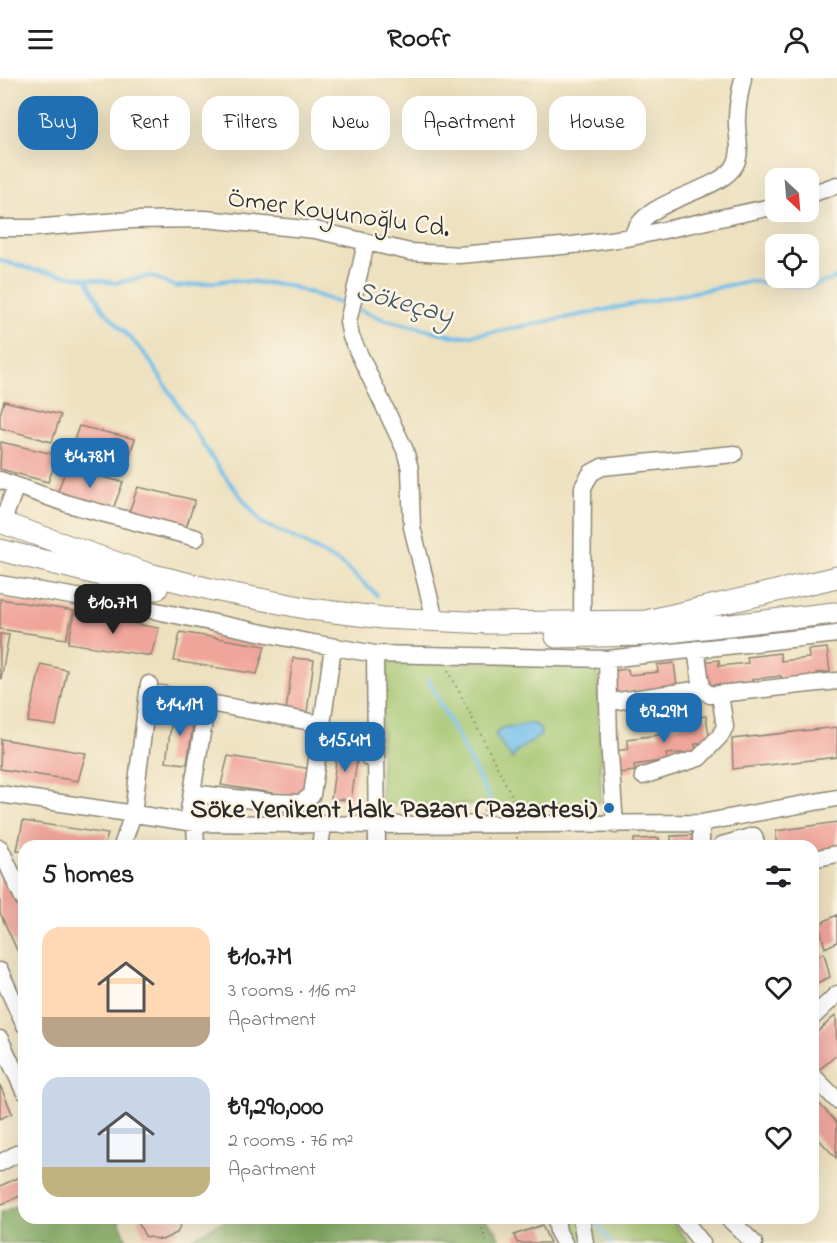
<!DOCTYPE html>
<meta charset="utf-8">
<style>
body{margin:0;font-family:"Indie Flower",sans-serif;background:#f2f2f2;color:#202124;height:100vh;display:flex;flex-direction:column;font-size:22px;white-space:nowrap}
*{box-sizing:border-box;margin:0}
p{font-size:20px;color:#757577}
.icon{flex:none;width:33px;height:33px;fill:none;stroke:currentColor;stroke-width:2;stroke-linecap:round;stroke-linejoin:round}
.map{position:relative;flex:1;overflow:hidden}
.panel{position:absolute;left:18px;top:762px;width:801px;height:384px;display:flex;flex-direction:column;background:#fff;border-radius:18px;box-shadow:0 6px 24px #0002}
.panel>*{flex:none}
.top-card{position:absolute;left:18px;top:18px;width:801px;height:54px;display:flex;gap:12px}
.needle{width:39px;rotate:154deg}
.buttons{position:absolute;left:765px;top:90px;display:grid;gap:12px}
.buttons a{display:grid;place-items:center;width:54px;height:54px;border-radius:12px;background:#fff;box-shadow:0 6px 24px #0002;font-size:30px}
.price{position:absolute;translate:-50% -51px;padding:0 14px;border-radius:12px;background:#1f6fb2;color:#fff;font-size:20px;line-height:39px;filter:drop-shadow(0 2px 3px #0008)}
.price::after{content:'';position:absolute;left:50%;top:36px;width:18px;height:14px;margin-left:-9px;background:inherit;clip-path:polygon(0 0,100% 0,50% 100%)}
.price.active{background:#222;color:#fff}
ul{padding:0;list-style:none}
li{display:flex;align-items:center;gap:18px;height:150px;padding:0 24px}
li span{display:grid;place-items:center;flex:none;width:168px;height:120px;border-radius:18px;color:#555}
li>.icon{margin-inline-start:auto}
span .icon{width:72px;height:72px;fill:#fffc;stroke-width:1}
li b{font-size:26px}
h2{display:flex;justify-content:space-between;align-items:center;height:72px;padding:0 24px;font-size:26px}
.tag{padding:0 21px;border-radius:18px;background:#fff;box-shadow:0 6px 24px #0002;font-size:21px;line-height:54px}
.tag.active{background:#1f6fb2;color:#fff}
header{display:flex;justify-content:space-between;align-items:center;height:78px;padding:0 24px;background:#fff;font-size:27px;font-weight:700}
.map>svg:first-child{display:block}
.green{fill:#a2c56e;stroke:#66784c;stroke-width:1.5}
.forest{fill:#81aa61;stroke:#566a46;stroke-width:1.5}
.water{fill:#70beea;stroke:#4e748a;stroke-width:1.5}
.lines{fill:none;stroke-linecap:round;stroke-linejoin:round}
.stream{stroke:#70beea;stroke-width:4}
.building{fill:#f0a59b}
.minor-casing{stroke:#8c8675;stroke-width:19}
.major-casing{stroke:#8c8675;stroke-width:23}
.path{stroke:#8c8675;stroke-width:2;stroke-dasharray:1.5 4.5;stroke-linecap:butt}
.minor{stroke:#fff;stroke-width:16}
.major{stroke:#fff;stroke-width:21}
.poi-dot{fill:#1f6fb2;stroke:#fcf5e5;stroke-width:2}
.labels{text-anchor:middle;stroke-width:5;stroke-linejoin:round;paint-order:stroke}
.street-label{font-size:27px;fill:#2b2b2b;stroke:#fcf5e5}
.poi-label{font-size:27px;font-weight:bold;fill:#2b2b2b;stroke:#fcf5e5;text-anchor:end}
.water-label{font-size:28px;font-style:italic;fill:#405764;stroke:#fcf5e5}
</style>
<header><svg class="icon" aria-label="menu" viewBox="0 0 24 24"><path d="M4 6h16M4 12h16M4 18h16"/></svg>Roofr<svg class="icon" aria-label="person" viewBox="0 0 24 24"><circle cx="12" cy="8" r="4"/><path d="M4 21q1-7 8-7t8 7"/></svg></header>
<div class="map">
<svg width="837" height="1165" viewBox="0 0 837 1165">
<rect width="100%" height="100%" fill="#fcf5e5"/>
<filter id="ink" filterUnits="userSpaceOnUse"><feTurbulence type="fractalNoise" baseFrequency=".0167" numOctaves="2"/><feDisplacementMap in="SourceGraphic" scale="12" xChannelSelector="R" yChannelSelector="G"/><feConvolveMatrix kernelMatrix="1 2 1 2 8 2 1 2 1" color-interpolation-filters="sRGB"/></filter>
<filter id="wash" filterUnits="userSpaceOnUse"><feTurbulence type="fractalNoise" baseFrequency=".008" numOctaves="4" result="noise"/><feDisplacementMap in="SourceGraphic" scale="24" xChannelSelector="R" yChannelSelector="G"/><feGaussianBlur stdDeviation="1.35" result="paint"/><feColorMatrix in="noise" values="0 0 0 0 0 0 0 0 0 0 0 0 0 0 0 0 0 1.4 0 .05"/><feComposite in="paint" operator="in"/></filter>
<g filter="url(#wash)">
<rect width="100%" height="100%" fill="#ede1bf"/>
<path class="green" d="M382,584L590,585L598,591L601,722L594,727L381,726Z
M569,1140H670L689,1165H575Z"/>
<path class="forest" d="M24,1124V1140H118L128,1165H0V1134L1,1135Z
M229,1140H483L496,1152L500,1165H183Z"/>
<path class="water" d="M526,645L537,647L541,653L540,658L517,673L512,681L495,657L501,650L517,648Z"/>
<g class="lines">
<path class="stream" d="M0,182L34,192L115,205L151,198L176,209L231,202L286,207L347,227
M87,202L102,230L146,277L219,391L262,445L301,463L342,486L377,517
M354,230L383,241L458,259L499,253L750,203L809,209L837,200
M428,601L492,726
M596,1140L597,1146L611,1165"/>
</g>
<g id="blocks">
<path class="building" d="M4,323L61,337L52,364L0,350V336Z
M79,348L135,361L126,388L70,373Z
M1,364L58,377L48,404L0,391Z
M66,391L123,404L113,431L57,416Z
M138,409L195,422L186,450L129,434Z
M0,521L74,533L66,561L0,551Z
M75,536L159,550L151,578L68,565Z
M180,554L265,568L257,596L174,583Z
M0,556L9,557L1,601H0Z
M827,570L830,594L816,595V603L782,607L781,598L752,601L753,609L719,613V606L704,608L701,584L719,582V588L748,585L747,579L780,575L781,583L809,580L808,572Z
M293,580L314,582L307,634L286,633Z
M674,585L677,608L613,616L610,593L628,591L629,597L658,594L657,587Z
M41,586L67,592L56,648L28,644Z
M173,632L195,634L187,686L166,684Z
M706,638L710,664L695,666L696,674L666,676L667,682L634,687L635,693L619,695L616,673L629,671L627,661L659,657L658,651L690,646L689,640Z
M837,649V679L733,691L732,661Z
M1,661L86,675L78,703L0,691Z
M338,668L359,670L351,722L331,721Z
M228,678L312,691L304,720L221,707Z
M23,743L108,756L104,768H24V773L17,772Z
M837,744V774L813,779V768H776V753Z
M696,757V768H671V758Z
M659,760V768H634V761Z
M0,787L24,838V887L0,835Z
M837,837V864L825,870L819,846Z
M824,875L830,899L813,907V880Z
M836,937L837,977L816,994L813,989V958Z
M0,1007L12,1035L0,1041Z
M816,1022L837,1045L836,1080L813,1055V1024Z
M24,1097V1116L0,1127V1108Z
M139,1140H189L182,1144L177,1155L162,1162L145,1158L138,1144Z
M542,1147L550,1165H517L514,1157Z"/>
</g>
</g>
<g filter="url(#ink)">
<use href="#blocks" fill-opacity="0" stroke="#8c8675" stroke-width="1.5"/>
<g class="lines">
<g class="minor-casing">
<path id="minor" d="M808,117L837,107
M0,150H33L131,142L205,141L315,152L410,174L459,177L573,167L632,159L776,128
M632,159C644,119 720,115 735,87C743,73 736,56 737,41C737,27 740,14 743,0
M366,165L348,244L351,259L405,372L410,391L412,449L435,542
M0,402L68,426L196,460
M2,445L16,408
M0,506L142,530L307,564L375,576L607,581L837,556
M582,544L583,409L591,395L602,389L734,376
M696,571L702,611L710,617L837,603
M375,576L377,768
M607,581L609,663L615,747
M161,616L322,646
M618,623L702,611
M321,653L364,660L370,666L369,680
M643,698L699,680L720,658L725,649L720,617
M192,715L269,724L301,725L312,717L333,569
M0,716L195,745L378,747L701,745L837,720
M187,744L207,625
M195,745L196,768
M722,767L754,758L757,768
M122,768L133,736L149,606
M320,768L322,755
M701,768V745
M0,770L24,822
M813,781L837,776
M0,893L24,946
M813,939L837,916
M0,961L24,1013
M813,998L837,1022
M0,1085L24,1072
M556,1140L558,1154L564,1165
M581,1140L585,1165
M682,1140L702,1165
M728,1140L754,1165"/>
</g>
<g class="major-casing">
<path id="major" d="M0,444L149,496L214,512L310,531L383,540L489,545L646,543L837,499
M0,472L157,511
M556,559L643,557L834,535"/>
</g>
<path class="path" d="M448,592L516,726V732
M484,733L483,726H516
M487,759L490,768
M517,759V768
M476,1140L480,1145L487,1165"/>
<use href="#minor" class="minor"/>
<use href="#major" class="major"/>
</g>
</g>
<circle class="poi-dot" cx="609" cy="730" r="6"/>
<g class="labels">
<g class="street-label">
<text transform="translate(339 134) rotate(8)" y="9">Ömer Koyunoğlu Cd.</text>
</g>
<g class="poi-label">
<text x="597" y="739">Söke Yenikent Halk Pazarı (Pazartesi)</text>
</g>
<g class="water-label">
<text transform="translate(405 223) rotate(15)" y="10">Sökeçay</text>
</g>
</g>
</svg>
<div class="buttons">
<a><svg class="needle" viewBox="-14 -14 28 28"><path d="M0-13l5 13h-10z" fill="#e53935"/><path d="M0 13l5-13h-10z" fill="#757577"/></svg></a>
<a><svg class="icon" aria-label="locate" viewBox="0 0 24 24"><circle cx="12" cy="12" r="6"/><path d="M12 2v4M12 18v4M2 12h4M18 12h4"/></svg></a>
</div>
<b class="price" style="left:90px;top:411px">₺4.78M</b>
<b class="price active" style="left:113px;top:557px">₺10.7M</b>
<b class="price" style="left:180px;top:659px">₺14.1M</b>
<b class="price" style="left:664px;top:666px">₺9.29M</b>
<b class="price" style="left:345px;top:695px">₺15.4M</b>
<div class="top-card">
<a class="tag active">Buy</a>
<a class="tag">Rent</a>
<a class="tag">Filters</a>
<a class="tag">New</a>
<a class="tag">Apartment</a>
<a class="tag">House</a>
</div>
<section class="panel">
<h2>5 homes<svg class="icon" aria-label="filters" viewBox="0 0 24 24"><path d="M4 7h16M4 17h16"/><circle cx="9" cy="7" r="2"/><circle cx="15" cy="17" r="2"/></svg></h2>
<ul>
<li><span style="background:linear-gradient(#ffd9b3 75%,#b9a48a 0)"><svg class="icon" aria-label="home" viewBox="0 0 24 24"><path d="M3 11l9-7 9 7M6 9v11h12V9"/></svg></span><div><b>₺10.7M</b><p>3 rooms · 116 m²</p><p>Apartment</p></div><svg class="icon" aria-label="heart" viewBox="0 0 24 24"><path d="M12 20l-8-8c-3-5 5-10 8-4 3-6 11-1 8 4z"/></svg></li>
<li><span style="background:linear-gradient(#c9d6e8 75%,#c2b280 0)"><svg class="icon" aria-label="home" viewBox="0 0 24 24"><path d="M3 11l9-7 9 7M6 9v11h12V9"/></svg></span><div><b>₺9,290,000</b><p>2 rooms · 76 m²</p><p>Apartment</p></div><svg class="icon" aria-label="heart" viewBox="0 0 24 24"><path d="M12 20l-8-8c-3-5 5-10 8-4 3-6 11-1 8 4z"/></svg></li>
</ul>
</section>
</div>
